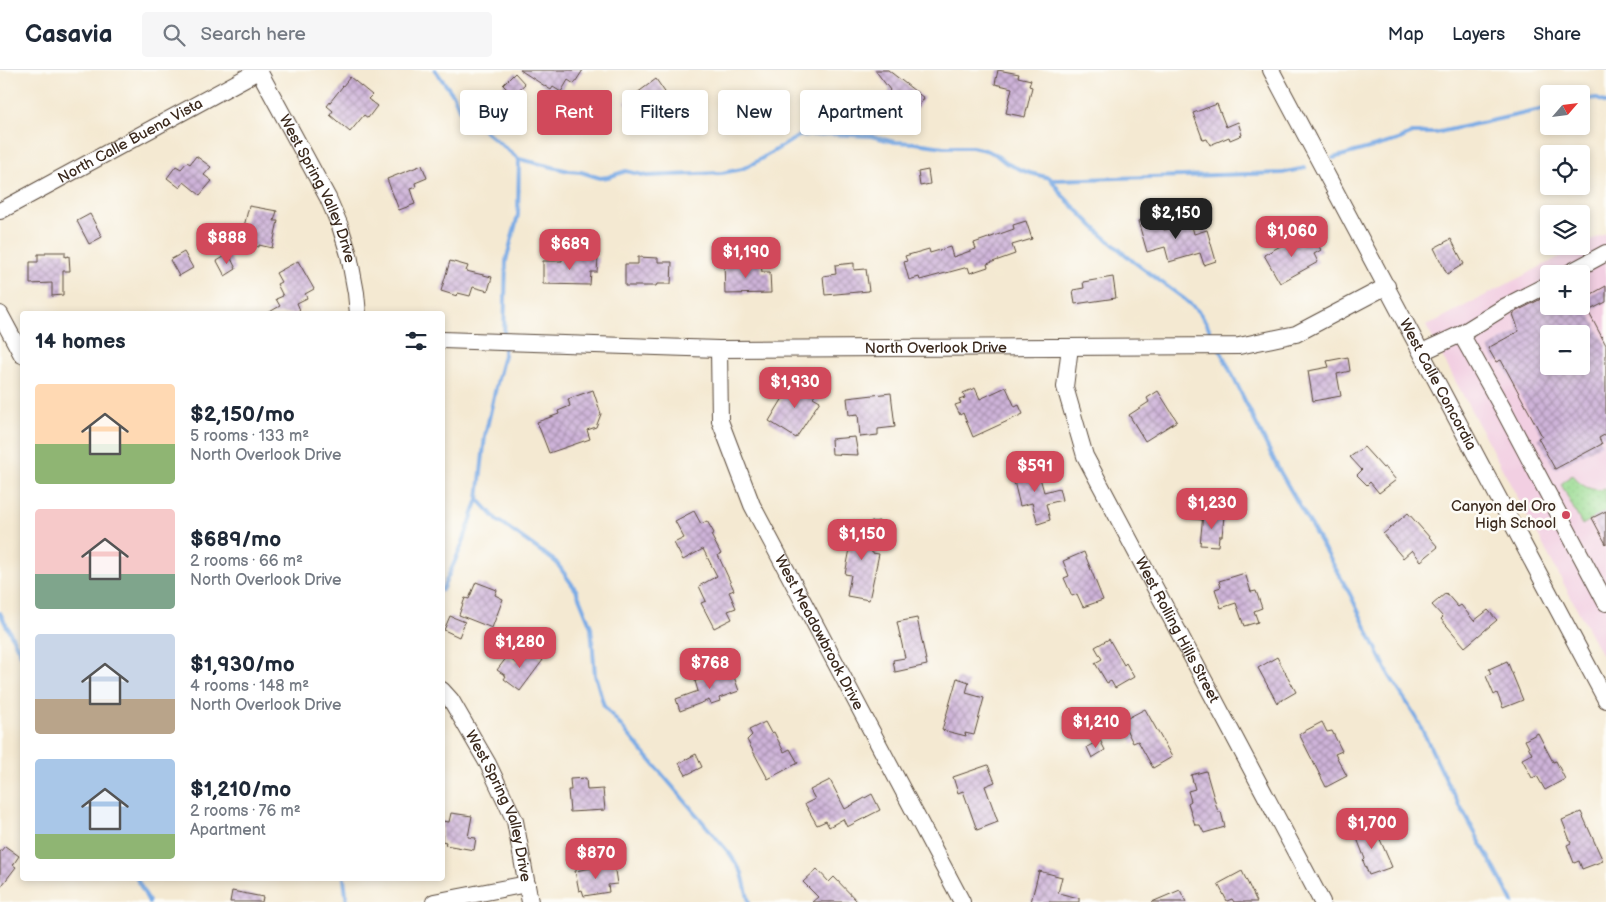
<!DOCTYPE html>
<meta charset="utf-8">
<style>
body{margin:0;font-family:"Balsamiq Sans",sans-serif;background:#f6f6f7;color:#1f2937;height:100vh;display:flex;flex-direction:column;font-size:19px;white-space:nowrap}
*{box-sizing:border-box;margin:0}
p{font-size:16px;color:#747a83}
.icon{flex:none;width:28px;height:28px;fill:none;stroke:currentColor;stroke-width:2;stroke-linecap:round;stroke-linejoin:round}
.map{position:relative;flex:1;overflow:hidden}
.side{position:absolute;left:20px;top:241px;width:425px;height:570px;display:flex;flex-direction:column;background:#fff;border-radius:5px;box-shadow:0 2px 8px #0003}
.side>*{flex:none}
.banner{position:absolute;left:460px;top:20px;width:475px;height:45px;display:flex;gap:10px}
.needle{width:32px;rotate:62deg}
.tools{position:absolute;left:1540px;top:15px;display:grid;gap:10px}
.tools a{display:grid;place-items:center;width:50px;height:50px;border-radius:5px;background:#fff;box-shadow:0 2px 8px #0003;font-size:25px}
.price{position:absolute;translate:-50% -42px;padding:0 11px;border-radius:10px;background:#d1495b;color:#fff;font-size:16px;line-height:32px;filter:drop-shadow(0 1px 2px #0008)}
.price::after{content:'';position:absolute;left:50%;top:30px;width:15px;height:11px;margin-left:-8px;background:inherit;clip-path:polygon(0 0,100% 0,50% 100%)}
.price.on{background:#222;color:#fff}
ul{padding:0;list-style:none}
li{display:flex;align-items:center;gap:15px;height:125px;padding:0 15px}
li span{display:grid;place-items:center;flex:none;width:140px;height:100px;border-radius:5px;color:#555}
li>.icon{margin-inline-start:auto}
span .icon{width:60px;height:60px;fill:#fffc;stroke-width:1}
li b{font-size:21px}
h2{display:flex;justify-content:space-between;align-items:center;height:60px;padding:0 15px;font-size:21px}
.chip{padding:0 18px;border-radius:5px;background:#fff;box-shadow:0 2px 8px #0003;font-size:18px;line-height:45px}
.chip.on{background:#d1495b;color:#fff}
header{display:flex;align-items:center;gap:30px;box-sizing:border-box;height:70px;padding:0 25px;background:#fff;border-bottom:1px solid #e0e1e3}
header strong{font-size:24px}
nav{display:flex;gap:28px;margin-inline-start:auto;font-size:18px}
.search{width:350px;height:45px;background:#f6f6f7;display:flex;align-items:center;gap:12px;box-sizing:border-box;padding:0 18px;border-radius:5px;color:#747a83;font-size:19px}
.map>svg:first-child{display:block}
.built{fill:#f2cfe2;fill-rule:evenodd}
.grass{fill:url(#grass-dots);stroke:#6a8257}
.lines{fill:none;stroke-linecap:round;stroke-linejoin:round}
.stream{stroke:#7aabe5;stroke-width:4}
.building{fill:url(#building-cross-hatch);fill-rule:evenodd}
.minor-casing{stroke:#574739;stroke-width:18}
.minor{stroke:#fff;stroke-width:16}
.poi-dot{fill:#d1495b;stroke:#fdfcf7;stroke-width:2}
.labels{text-anchor:middle;stroke-width:5;stroke-linejoin:round;paint-order:stroke}
.street-label{font-size:15px;fill:#3b2a1e;stroke:#fdfcf7}
.poi-label{font-size:15px;fill:#3b2a1e;stroke:#fdfcf7;text-anchor:end}
</style>
<header>
<strong>Casavia</strong>
<div class="search"><svg class="icon" aria-label="search" viewBox="0 0 24 24"><circle cx="10" cy="10" r="6"/><path d="M15 15l6 6"/></svg>Search here</div>
<nav><a>Map</a><a>Layers</a><a>Share</a></nav>
</header>
<div class="map">
<svg width="1606" height="832" viewBox="0 0 1606 832">
<defs>
<pattern id="grass-dots" width="8" height="8" patternUnits="userSpaceOnUse" patternTransform="scale(1.25)"><rect width="8" height="8" fill="#98da90"/><path d="M2 2h.1M6 6h.1" fill="none" stroke="#84bb7c" stroke-width="1.8" stroke-linecap="round"/></pattern>
<pattern id="building-cross-hatch" width="8" height="8" patternUnits="userSpaceOnUse" patternTransform="scale(1.25)"><rect width="8" height="8" fill="#ceb3d9"/><path d="M0 0l8 8M0 8l8-8" fill="none" stroke="#a892af"/></pattern>
</defs>
<rect width="100%" height="100%" fill="#fdfcf7"/>
<filter id="ink" filterUnits="userSpaceOnUse"><feTurbulence type="fractalNoise" baseFrequency=".02" numOctaves="2"/><feDisplacementMap in="SourceGraphic" scale="10" xChannelSelector="R" yChannelSelector="G"/><feConvolveMatrix kernelMatrix="1 2 1 2 8 2 1 2 1" color-interpolation-filters="sRGB"/></filter>
<filter id="wash" filterUnits="userSpaceOnUse"><feTurbulence type="fractalNoise" baseFrequency=".0096" numOctaves="4" result="noise"/><feDisplacementMap in="SourceGraphic" scale="20" xChannelSelector="R" yChannelSelector="G"/><feGaussianBlur stdDeviation="1.12" result="paint"/><feColorMatrix in="noise" values="0 0 0 0 0 0 0 0 0 0 0 0 0 0 0 0 0 1.4 0 .05"/><feComposite in="paint" operator="in"/></filter>
<g filter="url(#wash)">
<rect width="100%" height="100%" fill="#f4e9d2"/>
<path class="built" d="M1606,163V593L1426,256ZM1549,204H1581V236H1549ZM1549,264H1581V296H1549Z"/>
<path class="grass" d="M1572,405C1581,416 1591,422 1606,419V441L1582,455L1561,414Z"/>
<g class="lines">
<path class="stream" d="M435,0L454,26L460,41L519,89L569,101L581,102L600,108L608,107L626,101L647,106L722,103L742,99L754,93L799,66L830,64L871,66L894,72L915,73L944,77H972L985,80L995,84L1006,93L1026,102L1050,108L1063,126L1101,164L1134,192L1183,228L1199,242L1207,254L1215,272
M1581,31L1595,28L1606,33
M1333,88L1398,70L1412,63H1435L1549,38
M1052,110L1282,103L1305,98
M504,267L506,191L518,145L519,89
M1220,280L1278,398L1350,524L1389,605L1416,647L1447,712L1513,832
M478,429L497,450L556,492L576,520L591,557L595,605L604,636L730,784L742,803L749,832
M442,520L462,475L478,429L485,366L496,317L504,285V276
M0,543L22,586
M137,809L149,832
M344,809L347,832"/>
</g>
<g id="blocks">
<path class="building" d="M520,0H583L574,14L568,10L561,22L553,17L551,20Z
M875,0H888L924,28L914,44L888,23L890,20Z
M998,0L1019,4L1018,7L1031,10L1029,16L1032,17L1025,47L1006,43L1012,18L995,14Z
M515,3L525,14L513,25L503,15Z
M350,7L372,25L368,29L377,36L368,48L364,45L350,62L330,45L333,41L327,36Z
M656,9L673,34L642,57L625,32Z
M1217,34L1226,57L1238,52L1242,65L1230,70L1229,67L1210,75L1207,69L1203,70L1193,43Z
M196,86L211,97L204,105L212,111L200,125L184,112L180,118L167,108L176,96L181,99L187,92L190,94Z
M422,95L427,108L415,113L416,117L410,119L415,134L399,140L387,109Z
M928,100L930,114L920,116L918,102Z
M249,136L277,141L274,151H278L272,178L259,175V177L240,173Z
M90,144L102,167L89,174L77,151Z
M1159,145L1164,160L1191,152L1194,164L1207,160L1216,191L1204,195L1200,183L1169,192L1165,177L1147,182L1138,151Z
M1026,151L1032,169L1012,175L1015,184L987,194L988,197L970,203L968,197L920,210L919,207L909,210L904,192L907,191L905,186L929,179L930,183L950,177L953,187L976,179L974,173L1014,159L1013,155Z
M1294,165L1300,176L1314,168L1321,180L1314,184L1318,192L1280,213L1264,185L1286,173L1285,170Z
M1451,169L1464,194L1447,204L1434,178Z
M46,182H65V187L69,186L70,201H63V225L52,226V213L30,214V192H38V184H46Z
M184,182L193,198L179,206L170,190Z
M229,184L236,199L225,206L217,191Z
M562,185L573,186V187L598,188L597,202H591L590,215L543,214V191H562Z
M638,187L658,188V192H672L671,214H657L656,216H625V194H638Z
M298,191L314,219L305,224L307,228L297,233L300,240L293,244H266L280,236L276,229L283,226L277,214L281,212L276,203Z
M450,191L468,196L466,201L492,207L488,221L473,217L470,226L458,223L457,226L441,221Z
M724,191H736V195L761,194L762,202H770L771,223L725,224Z
M854,193V200L866,199L869,221L825,225L823,206L836,204L835,195Z
M1113,207L1116,228L1075,234L1073,220L1084,218L1083,212Z
M1606,216V232L1588,241L1606,275V364L1599,368L1602,374L1555,399L1538,368L1542,366L1501,290L1496,292L1488,278L1519,261L1513,244L1517,241L1549,225V236H1581V230ZM1549,264H1581V296H1549Z
M1348,287L1350,301L1337,304L1341,326L1313,331L1308,301L1329,297L1327,291Z
M794,310L815,324L813,327L820,331L796,368L769,351Z
M1006,317L1015,337L1019,335L1023,344L973,367L963,343L960,345L955,335L961,333L959,330L965,328L963,323L975,318L980,329Z
M593,320L601,344L596,357L587,360L590,369L549,383L537,352L559,344L558,341L570,336L568,329Z
M1158,321L1177,351L1145,371L1129,345L1149,332L1147,328Z
M891,323L895,357L878,359V365L860,367L858,344L849,345L847,328Z
M855,367L858,385L832,384L831,369Z
M1364,377L1383,398L1385,397L1396,410L1379,423L1370,412L1367,415L1357,405L1362,400L1350,387Z
M1037,397L1044,422L1059,418L1062,430L1046,434L1050,450L1038,454L1032,433L1020,436L1012,403Z
M1187,435L1203,437L1202,450L1186,448Z
M694,441L701,454L707,451L714,463L711,465L721,484L718,485L734,520L729,522L736,538L728,541L732,549L714,558L701,533L706,531L699,516L717,506L703,479L683,490L674,473L684,468L675,451Z
M1606,441V474L1592,448Z
M1408,443L1438,477L1421,491L1412,480L1403,488L1383,464Z
M1203,444L1224,446L1222,466H1219L1218,476L1200,475Z
M879,451L880,461L869,462L872,483L879,484L869,530L847,526L851,505L845,504L850,479L854,480L851,455Z
M1084,482L1103,530L1083,537L1077,524L1072,526L1064,508L1069,506L1063,491Z
M1245,503L1251,522L1256,521L1262,538L1254,541L1258,552L1244,556L1236,533L1221,538L1215,519L1221,517L1219,511Z
M476,512L497,520L495,525L503,529L492,558L459,545L465,528L469,529Z
M1446,523L1458,537L1461,535L1474,551L1488,540L1497,550L1465,577L1441,549L1443,547L1432,535Z
M450,546L465,552L459,567L444,560Z
M917,548L927,595L895,602L893,590L905,588L897,552Z
M1109,569L1124,595L1126,593L1134,607L1115,618L1111,611L1107,613L1095,593L1102,589L1095,577Z
M527,578L543,590L520,621L504,609L506,606L497,600L507,587L516,593Z
M1277,587L1296,622L1277,633L1258,598Z
M1507,591L1523,630L1503,638L1497,623L1494,625L1486,606L1491,604L1489,599Z
M731,598L739,621L719,628L720,631L711,634L709,630L680,641L676,629L698,621L695,611Z
M957,608L969,612L966,623L984,628L974,665L965,663L966,666L942,660Z
M1145,639L1172,687L1153,698L1138,671L1133,673L1122,651Z
M765,652L771,663L774,662L784,682L790,679L798,693L768,709L747,670L752,665L749,660Z
M1322,652L1327,662L1332,661L1342,681L1335,684L1347,706L1326,717L1299,664Z
M1538,663L1553,692L1556,691L1565,709L1545,720L1537,706L1532,708L1522,689L1532,684L1525,670Z
M1100,670L1105,680L1092,688L1087,677Z
M696,684L702,697L686,705L679,693Z
M988,695L995,712L985,716L998,752L977,760L963,721L958,723L953,707Z
M1206,701L1218,742H1221L1225,757L1204,763L1200,755H1195L1188,733L1191,731L1188,721L1195,719L1191,705Z
M586,708L587,720L603,719L605,740L570,742L568,720H571L570,709Z
M830,710L845,739L872,724L880,740L847,757L843,749L829,757L826,751L817,755L805,734L815,729L810,720Z
M1581,742L1603,791L1582,799L1579,791L1574,793L1567,775L1571,773L1562,750Z
M451,743L472,746L468,767L476,768L474,780L445,775L446,772L442,771V751L449,752Z
M1369,752L1375,769L1379,767L1392,797L1369,805L1363,791L1365,789L1353,758Z
M5,776L19,786L13,795L16,797L0,818V782Z
M614,794L617,814L608,815L609,822L584,826L582,820L579,821L575,801Z
M817,799L829,812L834,807L858,832H812L818,827L803,812Z
M1039,801L1062,807L1058,823L1079,828V832H1031Z
M1242,801L1257,832H1234L1232,829L1227,831L1218,814Z
M1180,820L1186,832H1152Z
M232,821L263,827L262,832H230Z"/>
</g>
</g>
<g filter="url(#ink)">
<use href="#blocks" fill-opacity="0" stroke="#574739" stroke-width="1"/>
<g class="lines">
<g class="minor-casing">
<g id="minor">
<path id="s1" d="M1271,0L1606,630"/>
<path id="s2" d="M259,1L328,128L340,156L349,185L356,223L358,244"/>
<path id="s3" d="M0,141L260,0"/>
<path d="M1567,204L1606,183"/>
<path d="M0,244L22,285"/>
<path d="M1461,264L1503,339L1606,533"/>
<path id="s4" d="M442,270L719,279L1239,276L1296,264L1387,216"/>
<path id="s5" d="M1070,277L1065,317L1085,386L1322,832"/>
<path id="s6" d="M719,279L720,351L752,435L962,832"/>
<path d="M1422,282L1461,264L1506,236L1549,214"/>
<path id="s7" d="M442,620L451,630L488,694L515,751L530,832"/>
<path d="M434,832L527,814"/>
</g>
</g>
<use href="#minor" class="minor"/>
</g>
</g>
<circle class="poi-dot" cx="1566" cy="445" r="5"/>
<g class="labels">
<g class="street-label">
<text dy="5" stroke="none"><textPath href="#s3" startOffset="148">North Calle Buena Vista</textPath></text>
<text dy="5" stroke="none"><textPath href="#s2" startOffset="132">West Spring Valley Drive</textPath></text>
<text dy="5" stroke="none"><textPath href="#s4" startOffset="494">North Overlook Drive</textPath></text>
<text dy="5" stroke="none"><textPath href="#s1" startOffset="356">West Calle Concordia</textPath></text>
<text dy="5" stroke="none"><textPath href="#s5" startOffset="309">West Rolling Hills Street</textPath></text>
<text dy="5" stroke="none"><textPath href="#s6" startOffset="306">West Meadowbrook Drive</textPath></text>
<text dy="5" stroke="none"><textPath href="#s7" startOffset="131">West Spring Valley Drive</textPath></text>
</g>
<g class="poi-label">
<text x="1556" y="441">Canyon del Oro<tspan x="1556" dy="17">High School</tspan></text>
</g>
</g>
</svg>
<div class="tools">
<a><svg class="needle" viewBox="-14 -14 28 28"><path d="M0-13l5 13h-10z" fill="#e53935"/><path d="M0 13l5-13h-10z" fill="#747a83"/></svg></a>
<a><svg class="icon" aria-label="locate" viewBox="0 0 24 24"><circle cx="12" cy="12" r="6"/><path d="M12 2v4M12 18v4M2 12h4M18 12h4"/></svg></a>
<a><svg class="icon" aria-label="layers" viewBox="0 0 24 24"><path d="M12 4l9 5-9 5-9-5zM3 14l9 5 9-5"/></svg></a>
<a>+</a>
<a>−</a>
</div>
<b class="price on" style="left:1176px;top:170px">$2,150</b>
<b class="price" style="left:1292px;top:188px">$1,060</b>
<b class="price" style="left:227px;top:195px">$888</b>
<b class="price" style="left:570px;top:201px">$689</b>
<b class="price" style="left:746px;top:209px">$1,190</b>
<b class="price" style="left:795px;top:339px">$1,930</b>
<b class="price" style="left:1035px;top:423px">$591</b>
<b class="price" style="left:1212px;top:460px">$1,230</b>
<b class="price" style="left:862px;top:491px">$1,150</b>
<b class="price" style="left:520px;top:599px">$1,280</b>
<b class="price" style="left:710px;top:620px">$768</b>
<b class="price" style="left:1096px;top:679px">$1,210</b>
<b class="price" style="left:1372px;top:780px">$1,700</b>
<b class="price" style="left:596px;top:810px">$870</b>
<div class="banner">
<a class="chip">Buy</a>
<a class="chip on">Rent</a>
<a class="chip">Filters</a>
<a class="chip">New</a>
<a class="chip">Apartment</a>
</div>
<section class="side">
<h2>14 homes<svg class="icon" aria-label="filters" viewBox="0 0 24 24"><path d="M4 7h16M4 17h16"/><circle cx="9" cy="7" r="2"/><circle cx="15" cy="17" r="2"/></svg></h2>
<ul>
<li><span style="background:linear-gradient(#ffd9b3 60%,#8fb573 0)"><svg class="icon" aria-label="home" viewBox="0 0 24 24"><path d="M3 11l9-7 9 7M6 9v11h12V9"/></svg></span><div><b>$2,150/mo</b><p>5 rooms · 133 m²</p><p>North Overlook Drive</p></div></li>
<li><span style="background:linear-gradient(#f6c9c9 65%,#7fa58c 0)"><svg class="icon" aria-label="home" viewBox="0 0 24 24"><path d="M3 11l9-7 9 7M6 9v11h12V9"/></svg></span><div><b>$689/mo</b><p>2 rooms · 66 m²</p><p>North Overlook Drive</p></div></li>
<li><span style="background:linear-gradient(#c9d6e8 65%,#b9a48a 0)"><svg class="icon" aria-label="home" viewBox="0 0 24 24"><path d="M3 11l9-7 9 7M6 9v11h12V9"/></svg></span><div><b>$1,930/mo</b><p>4 rooms · 148 m²</p><p>North Overlook Drive</p></div></li>
<li><span style="background:linear-gradient(#a9c7e8 75%,#8fb573 0)"><svg class="icon" aria-label="home" viewBox="0 0 24 24"><path d="M3 11l9-7 9 7M6 9v11h12V9"/></svg></span><div><b>$1,210/mo</b><p>2 rooms · 76 m²</p><p>Apartment</p></div></li>
</ul>
</section>
</div>
